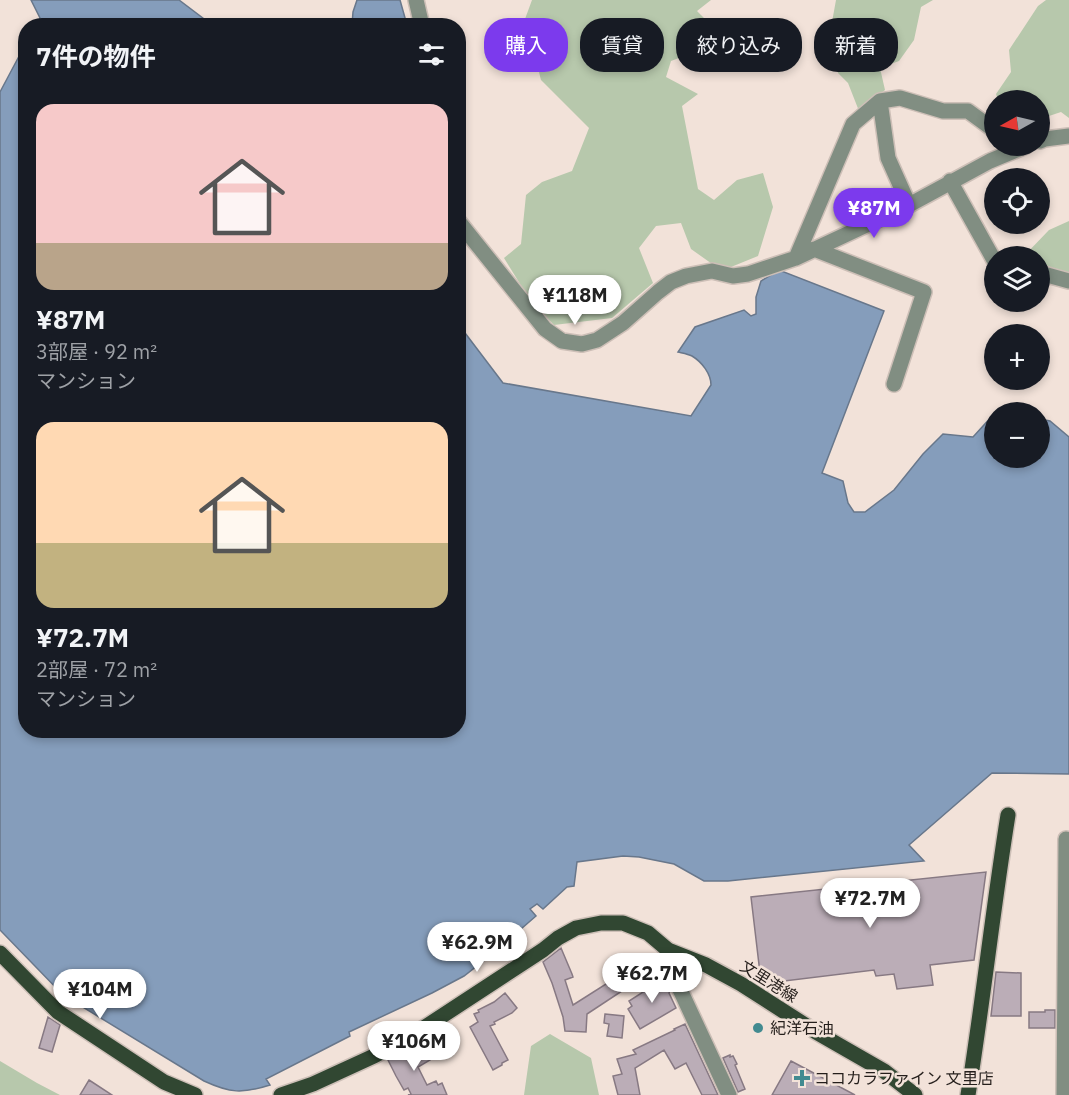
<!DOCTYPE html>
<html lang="ja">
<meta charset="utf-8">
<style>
body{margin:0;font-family:"IBM Plex Sans","Noto Sans JP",sans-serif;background:#20242c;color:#f1f3f6;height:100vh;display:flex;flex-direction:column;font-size:22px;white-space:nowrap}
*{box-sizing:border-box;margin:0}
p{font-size:20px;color:#9ea1a6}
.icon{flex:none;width:33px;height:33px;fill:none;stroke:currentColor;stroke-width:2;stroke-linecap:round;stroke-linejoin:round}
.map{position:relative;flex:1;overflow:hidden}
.drawer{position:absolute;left:18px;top:18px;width:448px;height:720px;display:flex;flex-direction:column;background:#171b24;border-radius:24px;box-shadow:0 3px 9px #0003}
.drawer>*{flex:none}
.banner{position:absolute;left:484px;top:18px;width:494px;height:54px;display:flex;gap:12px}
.needle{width:39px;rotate:262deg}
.buttons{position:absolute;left:984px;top:90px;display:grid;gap:12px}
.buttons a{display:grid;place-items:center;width:66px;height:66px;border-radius:50%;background:#171b24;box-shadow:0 3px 9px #0003;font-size:30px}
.price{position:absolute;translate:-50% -51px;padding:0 14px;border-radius:21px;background:#fff;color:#222;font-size:20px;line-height:39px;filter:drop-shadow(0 2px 3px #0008)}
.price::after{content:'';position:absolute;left:50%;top:36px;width:18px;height:14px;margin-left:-9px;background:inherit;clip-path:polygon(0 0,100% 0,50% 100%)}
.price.active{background:#7c3aed;color:#fff}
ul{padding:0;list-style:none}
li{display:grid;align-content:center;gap:12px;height:318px;padding:0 18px}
li span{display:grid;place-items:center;height:186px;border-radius:18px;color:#555}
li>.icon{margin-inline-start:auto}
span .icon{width:108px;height:108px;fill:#fffc;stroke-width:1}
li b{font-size:26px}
h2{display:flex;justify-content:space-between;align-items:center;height:72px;padding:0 18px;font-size:26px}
.chip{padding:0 21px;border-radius:24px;background:#171b24;box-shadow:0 3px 9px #0003;font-size:21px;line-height:54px}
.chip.active{background:#7c3aed;color:#fff}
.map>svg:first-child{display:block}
.green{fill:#b7c8ac}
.water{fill:#859dbb;stroke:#68778b;stroke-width:1.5}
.building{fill:#bbadb7;stroke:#877983;stroke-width:1.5}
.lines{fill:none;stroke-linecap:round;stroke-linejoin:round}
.minor-casing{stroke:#cdbfb7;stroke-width:18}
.major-casing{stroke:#cdbfb7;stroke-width:18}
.minor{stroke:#818e82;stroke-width:15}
.major{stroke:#314732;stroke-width:15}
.poi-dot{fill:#428a90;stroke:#f2e2d9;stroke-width:2}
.labels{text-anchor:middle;stroke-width:5;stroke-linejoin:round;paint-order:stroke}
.street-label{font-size:16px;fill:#241e1b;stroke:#f2e2d9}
.poi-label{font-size:16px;fill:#241e1b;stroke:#f2e2d9;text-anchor:start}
</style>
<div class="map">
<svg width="1069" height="1095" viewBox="0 0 1069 1095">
<rect width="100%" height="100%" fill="#f2e2d9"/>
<path class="green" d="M532,0H711L697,11L711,25L708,47L671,61L666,77L698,94L682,106L698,189L714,200L737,180L763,173L773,207L758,256L731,267L715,266L691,249L681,223L656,226L639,248L653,283L612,318L554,325L530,300L504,258L521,244L526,195L542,182L572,171L589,128L541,80L525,19Z
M836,0H933L921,7L914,40L899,61L880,68L885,90L859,111L848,83L838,73L830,33Z
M1046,0H1069V118L1061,112L1040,119V100H998L996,94L1011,72L1009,50L1038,6Z
M1069,221V274L1040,263V256H1024L1049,230Z
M550,1034L591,1058L599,1095H524L531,1046Z
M0,1061L37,1083L60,1095H0Z"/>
<path class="water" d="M31,0H179L212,25H36L40,18Z
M357,0H400L407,25H352L353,12Z
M25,45L26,730H459V325L503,383L691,416L711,385C711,374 702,362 692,356C688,354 682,353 678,352L695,327L744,310L751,316L756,314V297L761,281L779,270L884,311L822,473L843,481L848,503L854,512H865L894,490L923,454L943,434L973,437L994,414V458H1040V419L1050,421L1069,437V774L992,773L909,845L924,861L728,881H704L674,864L639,857L623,856L577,862L574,886L567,887L543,909L537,904L530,909L536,916L491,955L464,976L432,993L349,1032L350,1036L266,1079L270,1085C242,1094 230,1093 204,1081L63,995L0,930V92Z"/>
<path class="building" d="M986,872L974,960L930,965L933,985L897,989L894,974L876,976L874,970L776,982L760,973L751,897Z
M561,948L572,974L573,977L565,980L573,1005L617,977L625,989L587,1014L586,1032L565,1031L563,1017L552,983L543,962Z
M996,972L1021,973V1016H991Z
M661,978L670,991L669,993L676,1008L640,1029L628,1009L632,1006L629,1001L651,987L650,985Z
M505,993L517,1008L512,1013L494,1022L495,1024L490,1026L508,1060L502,1063V1065L493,1070L470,1027L478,1022L474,1014L479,1012L478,1010L494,1002Z
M1045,1010H1055V1028H1029V1012H1045Z
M605,1014L624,1016L622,1038L607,1036L609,1024L604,1023Z
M48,1017L60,1025L52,1052L39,1048Z
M685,1024L718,1095H702L686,1063L675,1069L664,1050L635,1068L640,1095H618L613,1076L622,1074L617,1059L636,1054L633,1050L675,1030L674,1029Z
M421,1041L430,1060L418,1067L427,1085L436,1081L438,1085L442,1083L447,1095H408L411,1094L408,1088L404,1090L396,1076L388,1060Z
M730,1055V1057L733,1056L737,1064L735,1065L745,1089L738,1092L723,1058Z
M791,1061L855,1095H772Z
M89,1080L112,1095H80Z"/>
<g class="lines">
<g class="minor-casing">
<path id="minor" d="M416,0L422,26
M880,101L900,98L943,111H968L994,130
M1040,141L1045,139L1069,136
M950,181L994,260
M459,222L545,329L562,341L582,344L597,340L623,323L658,292L671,282L686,276L712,271L733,276L748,274L796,258L909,205L990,161L1026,146
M814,249L924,292L894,384
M796,258L853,124L880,101L888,158L909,205
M1040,273L1069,281
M668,950L677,983L729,1095
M1064,1095L1066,839"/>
</g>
<g class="major-casing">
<path id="major" d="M0,953L58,1012L164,1082L195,1095
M281,1095L313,1084L374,1056L413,1035L543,950L558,938L576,928L601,923H623L648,933L668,950L706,965L741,984L816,1032L884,1071L915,1095
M968,1095C983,1002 993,908 1008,815"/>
</g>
<use href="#minor" class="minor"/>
<use href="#major" class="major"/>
</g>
<g class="poi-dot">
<circle cx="758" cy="1028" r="6"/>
<path d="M799 1069h6v6h6v6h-6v6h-6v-6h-6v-6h6z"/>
</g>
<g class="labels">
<g class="street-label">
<text transform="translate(769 981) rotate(32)" y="6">文里港線</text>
</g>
<g class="poi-label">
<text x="770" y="1034">紀洋石油</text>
<text x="814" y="1084">ココカラファイン 文里店</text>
</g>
</g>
</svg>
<div class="buttons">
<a><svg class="needle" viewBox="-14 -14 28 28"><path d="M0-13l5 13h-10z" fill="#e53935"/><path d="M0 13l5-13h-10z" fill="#9ea1a6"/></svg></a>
<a><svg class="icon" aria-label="locate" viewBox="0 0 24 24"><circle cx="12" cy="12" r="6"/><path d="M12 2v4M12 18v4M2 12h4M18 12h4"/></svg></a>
<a><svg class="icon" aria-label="layers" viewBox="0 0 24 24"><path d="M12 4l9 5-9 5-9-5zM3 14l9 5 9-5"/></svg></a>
<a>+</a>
<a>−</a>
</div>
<b class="price active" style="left:874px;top:239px">¥87M</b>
<b class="price" style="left:575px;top:326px">¥118M</b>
<b class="price" style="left:870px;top:929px">¥72.7M</b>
<b class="price" style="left:477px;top:973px">¥62.9M</b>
<b class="price" style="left:652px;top:1004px">¥62.7M</b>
<b class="price" style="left:100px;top:1020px">¥104M</b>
<b class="price" style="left:414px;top:1072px">¥106M</b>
<div class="banner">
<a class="chip active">購入</a>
<a class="chip">賃貸</a>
<a class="chip">絞り込み</a>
<a class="chip">新着</a>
</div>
<section class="drawer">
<h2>7件の物件<svg class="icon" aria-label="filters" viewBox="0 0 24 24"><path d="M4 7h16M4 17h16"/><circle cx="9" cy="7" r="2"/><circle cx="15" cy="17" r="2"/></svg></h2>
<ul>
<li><span style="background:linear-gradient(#f6c9c9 75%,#b9a48a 0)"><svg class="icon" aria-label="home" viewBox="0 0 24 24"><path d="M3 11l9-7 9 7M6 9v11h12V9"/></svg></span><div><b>¥87M</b><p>3部屋 · 92 m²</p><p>マンション</p></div></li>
<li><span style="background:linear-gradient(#ffd9b3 65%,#c2b280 0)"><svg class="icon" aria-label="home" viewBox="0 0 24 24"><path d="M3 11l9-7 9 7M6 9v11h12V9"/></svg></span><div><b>¥72.7M</b><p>2部屋 · 72 m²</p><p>マンション</p></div></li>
</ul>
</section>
</div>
